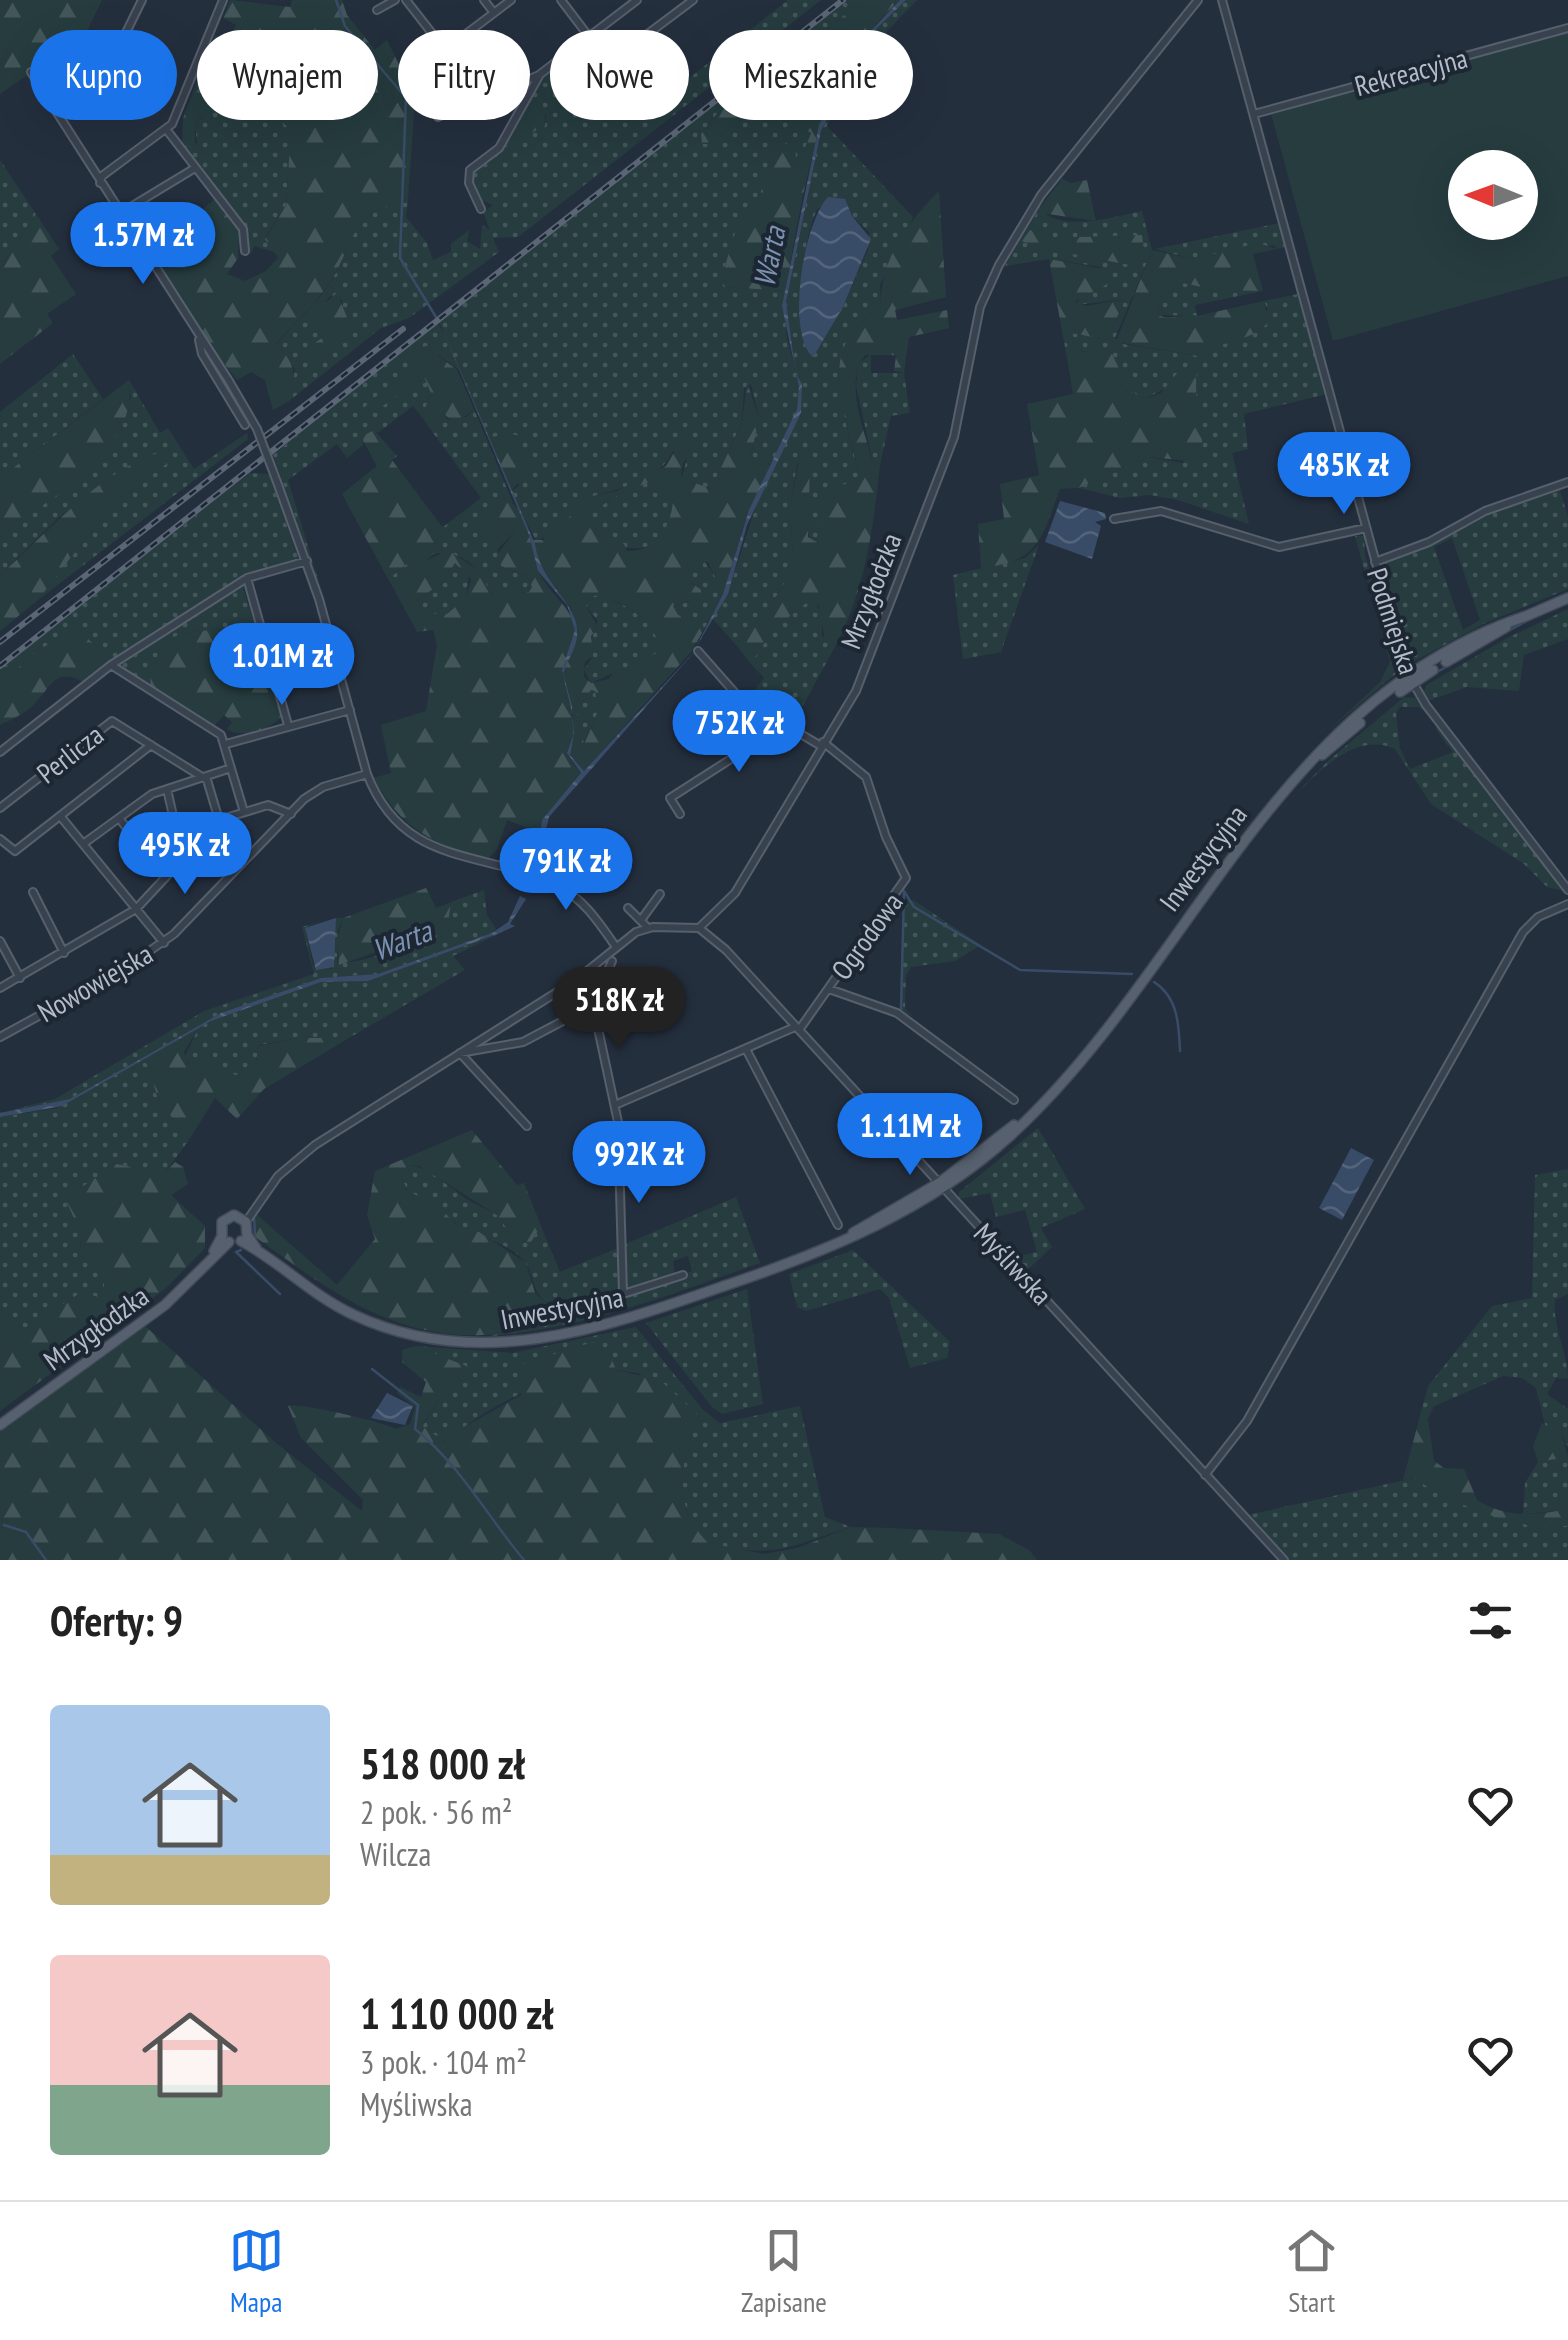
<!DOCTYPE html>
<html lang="pl">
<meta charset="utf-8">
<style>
body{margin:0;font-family:"PT Sans Narrow",sans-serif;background:#f2f2f2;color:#222;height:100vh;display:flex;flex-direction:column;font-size:38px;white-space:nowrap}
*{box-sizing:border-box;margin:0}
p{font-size:32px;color:#767676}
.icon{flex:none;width:55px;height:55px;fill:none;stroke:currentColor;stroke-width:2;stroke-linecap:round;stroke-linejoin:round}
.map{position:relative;height:1560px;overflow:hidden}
.side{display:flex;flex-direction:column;background:#fff;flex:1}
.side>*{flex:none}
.guide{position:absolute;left:30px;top:30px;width:1000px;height:90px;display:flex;gap:20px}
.needle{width:65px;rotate:271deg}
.controls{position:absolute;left:1448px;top:150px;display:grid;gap:20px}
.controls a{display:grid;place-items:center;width:90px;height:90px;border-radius:50%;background:#fff;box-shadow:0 10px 40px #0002;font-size:50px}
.price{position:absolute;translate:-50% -85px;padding:0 22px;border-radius:35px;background:#1a73e8;color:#fff;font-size:32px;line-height:65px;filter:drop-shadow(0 2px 5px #0008)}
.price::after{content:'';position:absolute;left:50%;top:60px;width:30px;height:22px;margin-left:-15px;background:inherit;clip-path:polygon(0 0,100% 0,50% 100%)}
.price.active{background:#222;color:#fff}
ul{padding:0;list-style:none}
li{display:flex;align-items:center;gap:30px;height:250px;padding:0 50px}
li span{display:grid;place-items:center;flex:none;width:280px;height:200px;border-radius:10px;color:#555}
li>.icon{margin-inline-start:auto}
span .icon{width:120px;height:120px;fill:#fffc;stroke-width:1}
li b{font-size:42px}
h2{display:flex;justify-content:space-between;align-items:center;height:120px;padding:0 50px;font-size:42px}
.chip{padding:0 35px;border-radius:45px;background:#fff;box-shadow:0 10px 40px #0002;font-size:35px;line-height:90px}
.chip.active{background:#1a73e8;color:#fff}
.menu{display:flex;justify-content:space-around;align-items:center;height:140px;border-top:2px solid #e0e0e0;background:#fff;font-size:28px;color:#767676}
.menu a{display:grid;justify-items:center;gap:5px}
.menu .active{color:#1a73e8}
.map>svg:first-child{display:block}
.grass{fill:url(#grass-dots);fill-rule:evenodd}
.forest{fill:url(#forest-firs);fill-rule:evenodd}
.garden{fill:#263c3f;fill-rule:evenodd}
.water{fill:url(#water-waves)}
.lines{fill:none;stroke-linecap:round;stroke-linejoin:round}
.stream{stroke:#394c67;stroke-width:2.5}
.minor-casing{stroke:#565f6c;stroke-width:10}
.major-casing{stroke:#414a57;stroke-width:12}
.minor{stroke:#38414e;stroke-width:6}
.major{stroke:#56606e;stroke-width:9}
.rail-casing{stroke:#5a6575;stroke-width:6}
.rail{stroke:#1d2633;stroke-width:2.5;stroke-dasharray:8;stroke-linecap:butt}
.minor-bridge-casing{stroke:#565f6c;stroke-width:10;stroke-linecap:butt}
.minor-bridge{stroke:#38414e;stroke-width:6}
.labels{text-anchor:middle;stroke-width:8;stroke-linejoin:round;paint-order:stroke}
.street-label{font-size:28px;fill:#b4bcc9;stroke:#1d2633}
.water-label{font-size:30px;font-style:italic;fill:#7c92b1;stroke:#1d2633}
</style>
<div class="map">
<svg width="1568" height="1560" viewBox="0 0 1568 1560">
<defs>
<pattern id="grass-dots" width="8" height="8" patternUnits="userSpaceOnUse" patternTransform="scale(2.5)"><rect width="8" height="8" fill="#263c3f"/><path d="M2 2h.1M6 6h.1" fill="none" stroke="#435659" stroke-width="1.8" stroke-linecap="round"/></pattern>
<pattern id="forest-firs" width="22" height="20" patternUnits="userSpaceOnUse" patternTransform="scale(2.5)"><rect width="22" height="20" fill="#263c3f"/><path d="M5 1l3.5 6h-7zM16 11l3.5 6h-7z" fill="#435659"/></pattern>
<pattern id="water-waves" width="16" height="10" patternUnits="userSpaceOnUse" patternTransform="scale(2.5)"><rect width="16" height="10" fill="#394c67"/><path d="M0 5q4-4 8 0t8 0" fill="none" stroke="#53647b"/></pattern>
</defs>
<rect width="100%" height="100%" fill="#242f3e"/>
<path class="grass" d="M788,0H821L518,237L493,238L499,252L409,318L381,328L289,401L295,369L276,345C292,325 314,307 328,286C359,238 344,216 408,199L406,217L427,243L433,260L451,252V244L469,230L467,241L480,249L482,225L490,230L483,212L493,205L477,198L473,171L506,145L545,126L546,114L535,110L520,117L539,80L590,43L614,76L591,86L596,102L620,96L628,118L636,120ZM330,296L342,300L343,316L351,327L337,345L319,335L322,324L312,319Z
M847,0H863L825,31L797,70L768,87L730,98L701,134L714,139L747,117L791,121L811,133L802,156L795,158L778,140L758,200L724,267L725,287L785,291L786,334L800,390L796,412L772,464L750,461L759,418L751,384L744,388L742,422L711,489L682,478L687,457L673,451C663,479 612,492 585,498L574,514L537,542L510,492L519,486L510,434L488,438L459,370L426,346L413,353L408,373L365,408L392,399L424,377L428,379L431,393L422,417L413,406L379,432L362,437L363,445L347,458L337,444L288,480L322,592L273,455L437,322L445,336L439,321Z
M906,0H917L869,50L827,126L913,217L880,285L881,308C813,344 846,417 859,474L822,541L811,543L807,528L810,462L797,464L790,509L794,568L771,605L736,645L713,619L728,593L761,490L801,413L802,385L796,374L786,302L821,131L875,29ZM845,199L852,216L869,232L868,250L843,307L802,335C799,293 801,248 817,209Z
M241,87L259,95L291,131L286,205L266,236L277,253L254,246L251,254L246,251V231L182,145L197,143L195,124Z
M0,160L36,214L0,268Z
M1039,209C1063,233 1112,217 1142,211L1152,250L1115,338L1123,344L1199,356L1233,338L1268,310L1264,301L1298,294L1327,394L1244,414L1248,449L1232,453L1249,524L1178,500L1150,495L1120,498L1079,488L1147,457L1183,463L1202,430L1195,411L1196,372L1145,399L1130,391L1110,350L1076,352L1065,347L1062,331L1107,340L1125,299L1076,305L1081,297L1101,288V267L1049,259L1005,266Z
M1279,223L1286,247L1277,249L1274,245L1193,259L1155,249Z
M1184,283L1213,290L1263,291L1195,305L1197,316L1159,315L1158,298Z
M73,354L103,399L0,478V412Z
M871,354V373H904L910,413L891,416L880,465L873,463L856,385L859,363Z
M129,380L160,433L168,428L194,469L247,433L248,439L38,600L109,508L166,464L102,487L58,518L0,575V533L35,507L131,398Z
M474,409L513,503L507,501L481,527L495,538L515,531L497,550L507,569L527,576L532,587L529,592L498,594L488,590C477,563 465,554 435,553L394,589L388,579L440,538V524L443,527L481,498L431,430L442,412L448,420L466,417Z
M250,473L269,474L299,560L252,574L104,667L106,655L76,628L36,652L0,684V669Z
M654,480L673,498C671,548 643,557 602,541L588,514L618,495Z
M1559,487L1568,517V589L1483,624L1409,664L1379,564L1492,511ZM1452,538L1480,620L1463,630L1434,547Z
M1355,536H1364L1365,555L1400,670L1329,730L1380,682L1390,662Z
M1039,545L1001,652L963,659L953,575L1025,558Z
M704,561L725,590L702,633L696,621L678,615L673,606L689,601L698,587L687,579L689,566Z
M455,562L469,573L466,598L447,615L422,613L418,599L441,584Z
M242,584L275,692L264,682L259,646L237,626L180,634L163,644L150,677L151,688L118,667Z
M598,595C625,603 658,621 660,652L637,673L622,669L591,683L584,670L593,656L590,643L598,621L586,606L588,597Z
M815,601L822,616V636L836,645L795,720L769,722L748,698L764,678L751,664C763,638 787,606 815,601Z
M1568,609V639L1524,655L1519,691L1467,687L1428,701L1423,692L1428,684L1509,637Z
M591,690L596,691L598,712L583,744L576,711Z
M1404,697L1415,698L1435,722L1419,707H1400L1396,713L1400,748L1410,769L1453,752L1435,728L1440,727L1564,891L1547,887L1524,864L1431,804L1395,749C1349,728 1306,786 1277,814L1328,761Z
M484,890L487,915L496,929L492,933L378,974L321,978L221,1013L70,1099L0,1113L55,1099L204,1011L314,974L302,927L319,922L305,928L313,966L332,969L336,918H343L338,930L337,962C353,968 428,939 447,930L451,902Z
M913,900L981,945L955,961L911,967L906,976L905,1008L913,1017L900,1010L903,902Z
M498,934L453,956L465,970L349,1038H299L259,1045L256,1061L245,1076L221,1073L211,1055L191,1065L184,1058L199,1027L211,1021L321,982L368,981Z
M142,1060L148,1065L158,1099L189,1140L164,1174L117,1164L81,1234L80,1253L104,1281V1300L82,1292L27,1328L0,1322V1117L57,1108Z
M1038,1128L1085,1209L1041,1228L1052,1247L1025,1272L1016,1257L1037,1252L1025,1210L996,1217L990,1193L959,1199V1192Z
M411,1165L427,1170L468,1200L497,1215L516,1241L531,1242L541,1226L560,1272L618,1248L623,1303L632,1293L692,1271L688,1256L673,1261L675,1275L627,1288L623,1245L736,1197L760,1263C672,1294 583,1329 489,1336L546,1322L550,1307C528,1288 537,1276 523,1260C505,1241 481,1238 460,1226C439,1214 436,1203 408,1192L400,1174Z
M1568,1169V1294L1555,1300C1552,1325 1568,1353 1568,1379L1556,1378L1547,1394L1568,1409V1448L1562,1434L1546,1429L1536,1388L1522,1378L1503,1376L1421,1412L1428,1386L1492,1306L1532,1298L1535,1175Z
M853,1250L950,1342L947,1358L910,1368L889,1298L880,1289L806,1311L797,1307L789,1274Z
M747,1289L763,1404L722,1414L712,1407L646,1323Z
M636,1327L703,1410L720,1423L800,1406L825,1517L851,1527C790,1546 775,1560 708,1543C669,1502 681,1462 699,1416L638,1373L616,1370L609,1353C558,1377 486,1404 446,1442L422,1427L446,1390L468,1373L465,1366L416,1346L512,1353Z
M1568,1457V1488L1561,1493L1557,1511L1523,1514L1525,1483L1538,1462Z
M1414,1478C1450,1502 1525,1534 1568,1525V1560H1289L1248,1515Z"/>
<path class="forest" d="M0,0H102L85,35L0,94Z
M230,0L290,7L292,0H342L347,15L375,50L387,40L415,97L408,199C344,216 359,238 328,285C314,306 292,325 276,344C294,362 299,376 289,401L273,410L265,380L251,372L237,380L200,333L149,253L215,199L239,229L238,258L227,274L245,281L266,271L278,258L265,239L286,205L291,131L259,95L241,87L195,124V148L182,145L183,118L215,35L229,41L236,25L223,18Z
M863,0H900C816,73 805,190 785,291L725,287L721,279L735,233L758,200L778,140L795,148L796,158L802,156L811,133L791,121L747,117L707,144H702L701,134L730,98L768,87L797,69L825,31Z
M535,109L545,110V126L502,148L520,117Z
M1062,179L1071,183L1087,180L1096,221L1041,213L1039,209Z
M939,191L946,297L895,310L897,320L947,310L949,328L909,337L904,373L894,371L896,356L892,355H865C843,384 865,431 873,463L880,465C873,528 866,588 836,645L825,641L819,605L806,603L772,631L751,664L736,645L771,605L794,568L790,509L800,454H808L810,462L808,537L818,543C831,530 815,511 824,495C832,483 850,488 859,474C847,414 811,347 881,308C879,261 907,223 939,191Z
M36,214L59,249L51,256L76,294L47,314L53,323L0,364V268Z
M1030,230L1050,238L1142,235L1144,251L1136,265L1124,264L1033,246L1022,241Z
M1258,243L1277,249L1253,254L1263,291L1213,290L1184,283L1158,298L1159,315C1172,322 1184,311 1197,316L1264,301L1269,320C1258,341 1222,339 1200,356L1116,342L1152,250L1193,259Z
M1049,259L1109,270V283L1075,302L1087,306L1125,299L1107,340L1062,331Z
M337,293L353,332L314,363L310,354L313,344L322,338L318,332L322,324L312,319V313Z
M426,346L457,370L474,409L455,424L442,412L431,430L422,417L431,393L424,377L357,424C361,395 408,386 413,353Z
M1065,347L1077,352L1110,350L1130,391L1145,399L1161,393L1178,372H1197C1192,404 1208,431 1200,462L1147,457L1079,488L1060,489C1041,538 1041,561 981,568L978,524L1004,519L1000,484L1039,475L1027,404L1073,394Z
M129,380C138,454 53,498 0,533V478Z
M747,382L759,418L750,460H765L770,466L744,524L725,589L720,588L708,562L689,566L687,579L701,590V596L673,606L678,615L696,621L702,633L691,652L584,771L570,755C577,726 574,702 562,676L572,705L573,736L568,756L581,774L542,820L533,874L527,859L531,829L507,820L497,849L487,860C437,846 398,827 374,778L391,773L381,725L426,711L437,645L433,630L417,632L394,589L416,566L448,550L483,573L488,590L498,594L529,592L532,587L527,576L501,566L497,555L515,531L495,538L481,527L484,514L507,500C527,509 531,544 536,564C542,587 565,602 575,622L571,608L542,574L533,540H543L550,523C568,524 575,512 584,498L617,491L666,466L681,441L690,443C692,457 678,463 682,478L711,489L742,423ZM654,480L673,499C672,525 657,552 627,551L624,544L602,541L588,514L618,495ZM455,563L471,579L466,598L447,614L422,613L418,599L441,584ZM593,595C621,598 658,621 660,652L643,658L639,672L616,669L609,679L591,683L584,677L585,662L593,656L591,636L598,627L586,606ZM591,690L595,691L598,712L584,744L576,711Z
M374,430L397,456L392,460L440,524V538L388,579L342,494L377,466L361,437Z
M510,434L517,435L530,464L525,477L510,491L488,438Z
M175,449L166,464L109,508L38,600L0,631V575C48,533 109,459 175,449Z
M238,626L262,651L264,682L275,692L281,717C271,729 240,739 227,729L232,722L224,715L214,726L151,688L150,677L162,644L180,634Z
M76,628L106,655L104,667L83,682C52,665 50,692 30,708C22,715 10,720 0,725V684L36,652Z
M426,888L436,908L451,902L447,930L416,946L379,951L339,965L337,940L343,918Z
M199,1027L184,1052L187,1063L211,1055L221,1073L244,1076L256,1061L259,1046L299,1038H349L264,1089L237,1119L215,1098L189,1140L158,1099L148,1065L142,1060Z
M472,1130L517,1185L524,1183L541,1226L531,1242L516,1241L497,1215L419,1166L411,1165L400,1174L407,1191L438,1205L455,1224L479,1232L526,1263L535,1293L550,1307L551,1320C531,1325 504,1335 483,1335C390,1339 325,1287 254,1236L255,1213L337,1285L375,1239L367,1215L375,1171Z
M175,1162L183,1167L188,1184L171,1195L205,1226V1248L165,1289L0,1411V1322L27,1328L82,1292L104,1299V1281L80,1253L81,1234L65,1198L117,1164L164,1174Z
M145,1326L276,1443L362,1511L363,1500L301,1438L288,1406C299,1402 387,1423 396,1429L410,1424L415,1407L397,1393L400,1387L421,1397L426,1382L402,1362V1350L416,1346L466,1366L468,1373L446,1390L422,1426L445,1442L448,1427L459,1430L521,1395L522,1364L593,1342L609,1352L616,1370L660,1380L699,1416C681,1463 669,1502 708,1543L764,1554L797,1548L851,1527L890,1528L999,1534L1029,1550L1037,1560H0V1430Z
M1434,1406L1428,1419L1434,1461L1444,1468L1464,1469L1477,1500C1502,1516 1529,1516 1557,1511L1561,1492L1568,1488V1525C1525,1535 1451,1503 1414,1478L1403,1480L1421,1412Z
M1542,1423L1562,1435L1568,1457L1538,1462L1533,1446Z"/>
<path class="garden" d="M1568,33V276L1333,341L1271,114ZM1465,168H1520V222H1465Z"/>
<path class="water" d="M900,0H906L870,35L821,131L786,302L796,374L802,384L801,413L747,525L728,594L696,647L723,594L749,510L797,409L799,387L782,306L819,125L865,37Z
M828,197L845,199L852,216L871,239L843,307L813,357C785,331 804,222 828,197Z
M439,321L535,544C541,587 580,602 577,636C576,649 567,661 563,674C569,707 579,719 570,755L584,771L696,650L549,817L535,874L542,820L581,773L567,753L573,736L572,705L562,670L575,630L567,605L538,571L529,535Z
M1060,501L1105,513L1106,519L1095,522L1101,526L1092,559L1045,542Z
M520,896L526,899L510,924L515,926L500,933L368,981L321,982L211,1021L62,1106L0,1117V1113L70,1099L221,1013L321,978L378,974L492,933L508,922Z
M336,918L334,967L316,970L305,928Z
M1351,1148L1374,1160L1342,1220L1319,1208Z
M387,1393L413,1406L405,1425L371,1418Z"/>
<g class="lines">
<path class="stream" d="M336,0L345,26L406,98L400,258L439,322
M1499,636L1536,616
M1464,639L1568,593
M1434,674L1449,665
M904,891L914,907L1020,970L1132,974
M1154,982C1178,997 1179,1025 1180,1051
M901,1010L904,893
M254,1218L255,1234
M241,1250L236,1252L280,1294
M372,1369L418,1405L415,1429C460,1465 487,1516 524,1560
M4,1525L26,1532L46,1560"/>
<g class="minor-casing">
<path id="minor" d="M406,0L445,50L511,0
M484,0L494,13
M561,0L628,88
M1222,0L1405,669L1426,705L1568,890
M377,10L395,0
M609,63L693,0
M31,72L229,381
M45,94L118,49L142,0
M1254,114L1568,28
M438,117L539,75L637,0
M166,129L243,229L245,251
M100,183L102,176L172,124L223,0
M481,209L469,183L470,170L499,148L539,76
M119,214L195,168
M199,340L202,354L245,425
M277,482L319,599L367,774C404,869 484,849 558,886C584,899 600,924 616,947
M1114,519L1161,511L1279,547L1366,528
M1375,562L1429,542L1485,511L1568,482
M247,578L288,725
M698,651L766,728
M111,665L221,735L244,812
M226,744L350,710
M0,752L111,665L247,578L307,561
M0,808L112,721L207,780L219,820
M680,814L670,798L737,755V729L794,730L821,746
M61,817L164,943
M119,818L144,851H159L176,829L167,789
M0,839L15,851L151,745
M83,844L152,794L231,768
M33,892L64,953
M573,894L572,876L581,843
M628,908L647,927
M641,920L660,894
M699,928L726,950L1284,1560
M0,941L20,978
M612,961L593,1005L618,1122L623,1294L683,1275
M0,988L136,909L219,820L268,805L291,814
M829,989L897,1013L1014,1100
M799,1030L906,878L886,837L866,777L823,742
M0,1037L119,972L174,934L304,799L323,787L367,774
M747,1051L838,1225
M615,1105L795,1027
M527,1126L460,1053L523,1042L593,1005
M246,1222L278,1176L315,1145L576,980L636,932L653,927L699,928L735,893L856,691L954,437L980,307L999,265L1041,195L1198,0
M1205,1475L1247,1421L1523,932L1538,917L1568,904"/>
</g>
<g class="major-casing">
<path id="major" d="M1524,617L1568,598
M1446,662L1506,627
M1400,692L1433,670
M1322,755L1360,723
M853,1233L939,1183L1014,1125
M241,1241C281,1262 312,1296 354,1315C478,1373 604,1328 724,1286C828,1251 929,1210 1011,1135C1191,970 1274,700 1526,616
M214,1251L222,1236V1222L234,1215L246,1222L247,1235L256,1248
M0,1425L165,1305L229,1242"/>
</g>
<use href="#minor" class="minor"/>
<use href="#major" class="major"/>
<g class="rail-casing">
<path id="rail" d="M0,642L403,329
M0,666L843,0"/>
</g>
<use href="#rail" class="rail"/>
<g class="minor-bridge-casing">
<path id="minor-bridge" d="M229,381L257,429L277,482"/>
</g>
<use href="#minor-bridge" class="minor-bridge"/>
</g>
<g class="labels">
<g class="street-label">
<text transform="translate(1411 72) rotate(-15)" y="10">Rekreacyjna</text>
<text transform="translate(871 591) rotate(-69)" y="10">Mrzygłodzka</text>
<text transform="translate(1393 621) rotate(72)" y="10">Podmiejska</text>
<text transform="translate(70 754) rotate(-38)" y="10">Perlicza</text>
<text transform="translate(1203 858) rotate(-53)" y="10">Inwestycyjna</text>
<text transform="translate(867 936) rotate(-54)" y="10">Ogrodowa</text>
<text transform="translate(95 983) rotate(-30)" y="10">Nowowiejska</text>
<text transform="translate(1013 1264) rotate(47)" y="10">Myśliwska</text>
<text transform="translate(562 1308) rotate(-11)" y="10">Inwestycyjna</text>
<text transform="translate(96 1328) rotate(-36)" y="10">Mrzygłodzka</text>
</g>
<g class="water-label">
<text transform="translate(770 257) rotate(-79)" y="10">Warta</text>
<text transform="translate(402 941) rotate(-21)" y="10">Warta</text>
</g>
</g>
</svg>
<div class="controls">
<a><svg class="needle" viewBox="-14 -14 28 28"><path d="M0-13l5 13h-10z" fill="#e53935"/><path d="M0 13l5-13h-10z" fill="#767676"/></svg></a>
</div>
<b class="price" style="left:143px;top:287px">1.57M zł</b>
<b class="price" style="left:1344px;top:517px">485K zł</b>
<b class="price" style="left:282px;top:708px">1.01M zł</b>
<b class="price" style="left:739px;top:775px">752K zł</b>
<b class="price" style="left:185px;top:897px">495K zł</b>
<b class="price" style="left:566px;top:913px">791K zł</b>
<b class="price active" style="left:619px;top:1052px">518K zł</b>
<b class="price" style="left:910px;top:1178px">1.11M zł</b>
<b class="price" style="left:639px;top:1206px">992K zł</b>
<div class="guide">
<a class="chip active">Kupno</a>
<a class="chip">Wynajem</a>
<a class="chip">Filtry</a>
<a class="chip">Nowe</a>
<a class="chip">Mieszkanie</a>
</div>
</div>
<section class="side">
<h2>Oferty: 9<svg class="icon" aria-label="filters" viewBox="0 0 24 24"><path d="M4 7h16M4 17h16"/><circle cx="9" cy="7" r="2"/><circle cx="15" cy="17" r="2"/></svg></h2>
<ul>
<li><span style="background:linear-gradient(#a9c7e8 75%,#c2b280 0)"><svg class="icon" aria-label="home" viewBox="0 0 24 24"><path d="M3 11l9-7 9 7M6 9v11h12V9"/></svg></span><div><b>518 000 zł</b><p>2 pok. · 56 m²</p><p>Wilcza</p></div><svg class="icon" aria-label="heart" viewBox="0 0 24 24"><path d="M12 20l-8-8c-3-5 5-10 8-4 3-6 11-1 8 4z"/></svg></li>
<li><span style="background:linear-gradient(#f6c9c9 65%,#7fa58c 0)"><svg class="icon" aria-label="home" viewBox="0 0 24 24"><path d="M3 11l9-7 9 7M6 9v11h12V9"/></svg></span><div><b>1 110 000 zł</b><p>3 pok. · 104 m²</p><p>Myśliwska</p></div><svg class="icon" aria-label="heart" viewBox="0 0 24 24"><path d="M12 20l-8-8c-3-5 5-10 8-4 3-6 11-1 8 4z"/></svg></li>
</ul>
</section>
<nav class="menu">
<a class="active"><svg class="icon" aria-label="map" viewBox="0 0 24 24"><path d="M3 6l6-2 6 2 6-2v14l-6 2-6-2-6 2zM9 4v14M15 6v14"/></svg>Mapa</a>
<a><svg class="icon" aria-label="saved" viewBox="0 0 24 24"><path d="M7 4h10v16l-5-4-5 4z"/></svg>Zapisane</a>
<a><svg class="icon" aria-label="home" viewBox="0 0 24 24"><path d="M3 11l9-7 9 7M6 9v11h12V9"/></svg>Start</a>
</nav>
